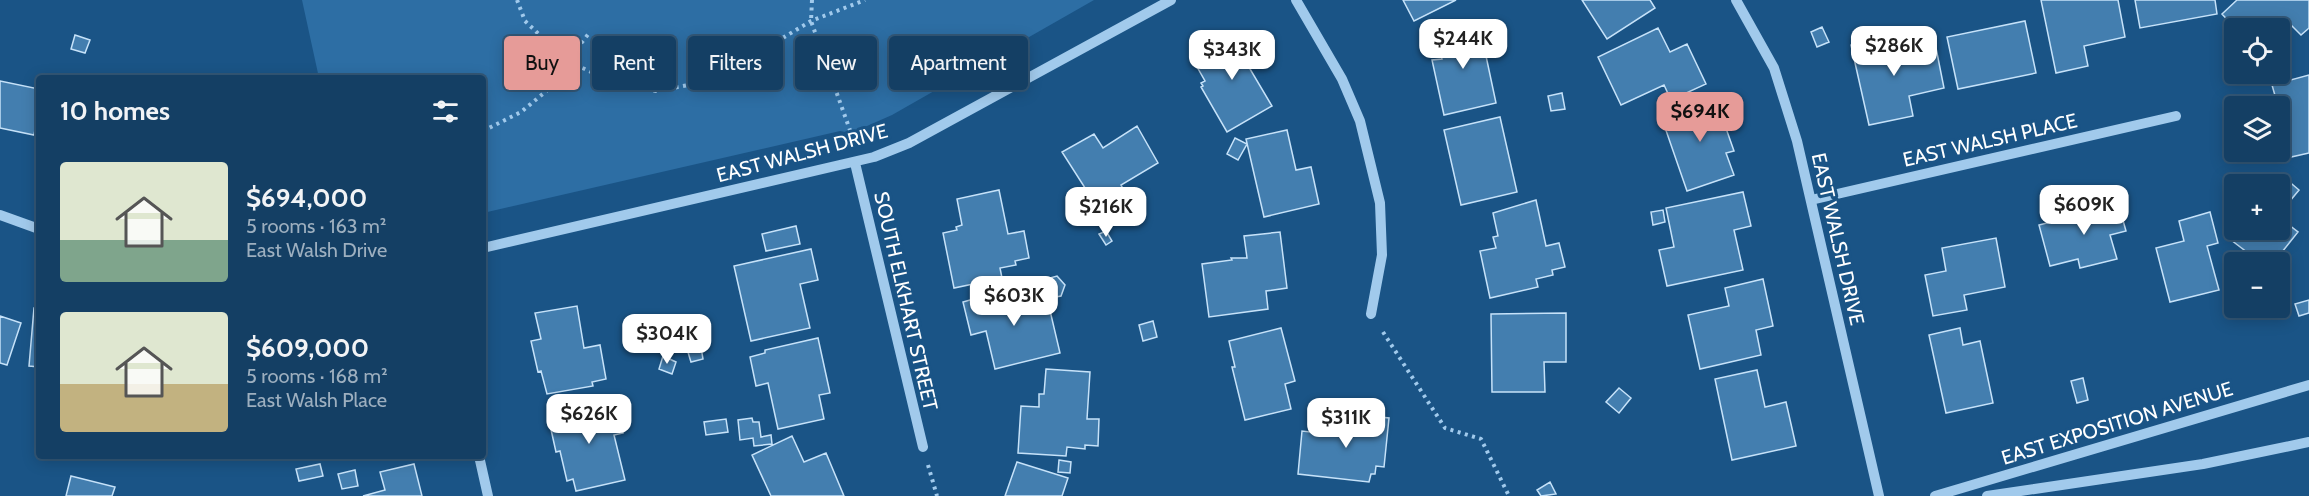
<!DOCTYPE html>
<meta charset="utf-8">
<style>
body{margin:0;font-family:Cabin,sans-serif;background:#214a6d;color:#f1f3f6;height:100vh;display:flex;flex-direction:column;font-size:22px;white-space:nowrap}
*{box-sizing:border-box;margin:0}
p{font-size:20px;color:#9dafbf}
.icon{flex:none;width:33px;height:33px;fill:none;stroke:currentColor;stroke-width:2;stroke-linecap:round;stroke-linejoin:round}
.map{position:relative;flex:1;overflow:hidden}
.panel{position:absolute;left:36px;top:75px;width:450px;height:384px;display:flex;flex-direction:column;background:#143f64;border-radius:6px;box-shadow:0 3px 15px #0003,0 0 0 2px #335878}
.panel>*{flex:none}
.hud{position:absolute;left:504px;top:36px;width:570px;height:54px;display:flex;gap:12px}
.tools{position:absolute;left:2224px;top:18px;display:grid;gap:12px}
.tools a{display:grid;place-items:center;width:66px;height:66px;border-radius:6px;background:#143f64;box-shadow:0 3px 15px #0003,0 0 0 2px #335878;font-size:30px}
.price{position:absolute;translate:-50% -51px;padding:0 14px;border-radius:12px;background:#fff;color:#222;font-size:20px;line-height:39px;filter:drop-shadow(0 2px 3px #0008)}
.price::after{content:'';position:absolute;left:50%;top:36px;width:18px;height:14px;margin-left:-9px;background:inherit;clip-path:polygon(0 0,100% 0,50% 100%)}
.price.selected{background:#e69b98;color:#111}
ul{padding:0;list-style:none}
li{display:flex;align-items:center;gap:18px;height:150px;padding:0 24px}
li span{display:grid;place-items:center;flex:none;width:168px;height:120px;border-radius:6px;color:#555}
li>.icon{margin-inline-start:auto}
span .icon{width:72px;height:72px;fill:#fffc;stroke-width:1}
li b{font-size:26px}
h2{display:flex;justify-content:space-between;align-items:center;height:72px;padding:0 24px;font-size:26px}
.tag{padding:0 21px;border-radius:6px;background:#143f64;box-shadow:0 3px 15px #0003,0 0 0 2px #335878;font-size:21px;line-height:54px}
.tag.selected{background:#e69b98;color:#111}
.map>svg:first-child{display:block}
.green{fill:#2d6ea4}
.building{fill:#437eaf;stroke:#c6e2f9;stroke-width:1.5}
.lines{fill:none;stroke-linecap:round;stroke-linejoin:round}
.path{stroke:#a1caec;stroke-width:4;stroke-dasharray:3 4.5;stroke-linecap:butt}
.minor{stroke:#a1caec;stroke-width:10}
.labels{text-anchor:middle;stroke-width:6;stroke-linejoin:round;paint-order:stroke}
.street-label{font-size:20px;fill:#fff;stroke:#1a5486}
</style>
<div class="map">
<svg width="2309" height="496" viewBox="0 0 2309 496">
<rect width="100%" height="100%" fill="#1a5486"/>
<path class="green" d="M302,0H1094L892,115L851,133L840,131L483,213V78H319Z"/>
<path class="building" d="M1403,0H1456L1414,21Z
M1582,0H1650L1655,8L1607,39Z
M2041,0H2118L2125,37L2084,46L2088,66L2056,73Z
M2135,0H2215L2217,14L2140,28Z
M2237,0H2309V28L2301,35L2291,25L2280,34V28H2235L2222,14Z
M2025,21L2036,73L1958,89L1947,37Z
M1479,23L1496,103L1444,115L1432,60L1442,59L1436,32Z
M1822,27L1829,42L1817,47L1811,32Z
M1658,28L1670,52L1687,44L1706,84L1671,100L1664,85L1621,105L1598,57Z
M1241,31L1260,63L1250,69L1272,106L1227,132L1201,87L1203,86L1201,83L1205,81L1192,58Z
M75,35L90,40L85,53L71,49Z
M1897,35L1900,50L1935,43L1944,88L1909,96L1913,116L1869,125L1851,45Z
M2280,44L2289,54L2280,62Z
M2309,75V153L2291,157L2280,115V106H2278L2272,85Z
M0,81L39,89V110L34,135L0,128Z
M1562,93L1565,109L1551,111L1548,96Z
M1715,97L1734,151L1726,153L1734,175L1687,191L1661,116Z
M1500,117L1517,192L1461,205L1444,130Z
M1137,126L1158,163L1121,185L1127,196L1101,213L1062,152L1094,134L1103,148Z
M1287,130L1296,170L1311,167L1319,204L1264,217L1246,139Z
M1235,138L1247,144L1238,160L1227,154Z
M2279,173L2299,190L2280,213V184H2270Z
M999,190L1008,234L1024,231L1029,258L1015,261L1016,265L1000,268L1002,278L954,288L943,233L957,230L956,227L962,225L957,199Z
M1743,192L1751,226L1734,230L1743,270L1667,286L1659,250L1674,247L1666,208Z
M2117,199L2126,231L2110,235L2117,259L2080,268L2078,259L2050,266L2039,225L2093,211L2091,206Z
M1536,200L1546,246L1559,243L1565,267L1552,270L1553,275L1536,279L1538,287L1490,298L1480,251L1496,248L1493,237L1498,236L1493,213Z
M1663,210L1665,222L1653,225L1651,212Z
M2210,212L2218,243L2207,246L2219,290L2170,302L2156,248L2184,241L2179,221Z
M2280,218L2298,232L2274,262H2260L2227,237L2235,228V230H2280Z
M796,226L800,244L766,251L762,234Z
M1106,231L1112,241L1106,245L1099,234Z
M1280,232L1287,288L1266,291L1268,309L1209,317L1202,264L1232,260L1231,258H1247L1244,236Z
M1996,238L2005,287L1964,295L1967,310L1933,316L1925,275L1946,271L1942,248Z
M811,249L818,280L800,284L810,328L751,341L734,266Z
M1057,276L1065,285L1061,296L1050,298L1043,289L1046,279Z
M1763,279L1773,326L1756,330L1761,355L1700,369L1688,315L1729,306L1725,288Z
M1038,289L1042,303L1048,302L1060,353L995,369L986,331L971,335L963,302L1001,291L1002,297Z
M2309,300V313L2299,316L2295,304Z
M577,306L584,348L600,345L606,379L592,382L593,386L547,394L541,371L538,372L531,341L541,339L535,313Z
M34,308H39V367L29,366Z
M1566,313V362H1544L1545,392H1492L1491,314Z
M0,316L21,323L7,365L0,363Z
M1153,321L1157,337L1143,341L1139,325Z
M1281,328L1295,381L1285,384L1291,409L1245,420L1232,367H1235L1229,341Z
M1960,328L1963,345L1980,341L1993,403L1946,413L1929,335Z
M699,336L703,359L691,362L684,339Z
M818,338L830,393L819,395L824,419L778,429L768,383L756,386L750,357L765,353V350Z
M663,356L676,362L672,374L659,369Z
M1046,369L1090,372L1087,419H1099L1098,446L1085,445V449L1067,447L1066,456L1018,453L1021,406L1039,407V394H1044Z
M1757,370L1765,407L1786,402L1796,446L1732,460L1715,379Z
M2083,378L2088,400L2077,403L2071,381Z
M1619,388L1631,398L1619,413L1606,402Z
M602,404L603,407L616,404L623,433L614,435L625,480L576,491L573,479L567,481L560,451L556,452L548,416Z
M1341,413L1389,418L1384,467L1376,466L1375,474H1371L1369,482L1298,474L1302,431L1328,434L1329,429L1340,430Z
M752,418L753,422H759L761,437L771,435L772,444L754,446L753,438L740,440L738,420Z
M726,419L728,432L706,435L704,422Z
M792,436L804,462L826,453L844,496H771L752,455Z
M1059,460L1071,462L1070,473L1058,472Z
M1017,462L1068,478L1062,496H1005Z
M320,464L323,476L299,481L296,469Z
M414,464L422,496H363L385,490L380,472Z
M355,470L358,486L342,489L338,474Z
M71,476L115,487L112,496H66Z
M1550,482L1556,494L1541,496L1537,490Z"/>
<g class="lines">
<path class="path" d="M517,0L525,21L567,61L618,84L656,91L711,81L811,21L865,0
M812,0L811,21L851,133
M483,131L521,112L550,88L567,61L590,32
M1383,332L1445,428L1481,439L1509,496
M928,465L937,496"/>
<path class="minor" d="M1296,0L1342,79L1360,121L1380,203L1382,255L1371,314
M1736,0L1774,68L1797,141L1879,496
M855,163L923,447
M1811,200L2176,116
M0,215L39,229
M483,248L874,157L909,143L1171,0
M479,456L488,496
M1935,496L2309,385
M1987,496L2203,464L2309,442"/>
</g>
<g class="labels">
<g class="street-label">
<text transform="translate(1990 140) rotate(-13)" y="7">EAST WALSH PLACE</text>
<text transform="translate(802 153) rotate(-15)" y="7">EAST WALSH DRIVE</text>
<text transform="translate(1838 239) rotate(77)" y="7">EAST WALSH DRIVE</text>
<text transform="translate(906 301) rotate(77)" y="7">SOUTH ELKHART STREET</text>
<text transform="translate(2117 423) rotate(-17)" y="7">EAST EXPOSITION AVENUE</text>
</g>
</g>
</svg>
<div class="tools">
<a><svg class="icon" aria-label="locate" viewBox="0 0 24 24"><circle cx="12" cy="12" r="6"/><path d="M12 2v4M12 18v4M2 12h4M18 12h4"/></svg></a>
<a><svg class="icon" aria-label="layers" viewBox="0 0 24 24"><path d="M12 4l9 5-9 5-9-5zM3 14l9 5 9-5"/></svg></a>
<a>+</a>
<a>−</a>
</div>
<b class="price" style="left:1463px;top:70px">$244K</b>
<b class="price" style="left:1894px;top:77px">$286K</b>
<b class="price" style="left:1232px;top:81px">$343K</b>
<b class="price selected" style="left:1700px;top:143px">$694K</b>
<b class="price" style="left:2084px;top:236px">$609K</b>
<b class="price" style="left:1106px;top:238px">$216K</b>
<b class="price" style="left:1014px;top:327px">$603K</b>
<b class="price" style="left:667px;top:365px">$304K</b>
<b class="price" style="left:589px;top:445px">$626K</b>
<b class="price" style="left:1346px;top:449px">$311K</b>
<div class="hud">
<a class="tag selected">Buy</a>
<a class="tag">Rent</a>
<a class="tag">Filters</a>
<a class="tag">New</a>
<a class="tag">Apartment</a>
</div>
<section class="panel">
<h2>10 homes<svg class="icon" aria-label="filters" viewBox="0 0 24 24"><path d="M4 7h16M4 17h16"/><circle cx="9" cy="7" r="2"/><circle cx="15" cy="17" r="2"/></svg></h2>
<ul>
<li><span style="background:linear-gradient(#dfe7d0 65%,#7fa58c 0)"><svg class="icon" aria-label="home" viewBox="0 0 24 24"><path d="M3 11l9-7 9 7M6 9v11h12V9"/></svg></span><div><b>$694,000</b><p>5 rooms · 163 m²</p><p>East Walsh Drive</p></div></li>
<li><span style="background:linear-gradient(#dfe7d0 60%,#c2b280 0)"><svg class="icon" aria-label="home" viewBox="0 0 24 24"><path d="M3 11l9-7 9 7M6 9v11h12V9"/></svg></span><div><b>$609,000</b><p>5 rooms · 168 m²</p><p>East Walsh Place</p></div></li>
</ul>
</section>
</div>
